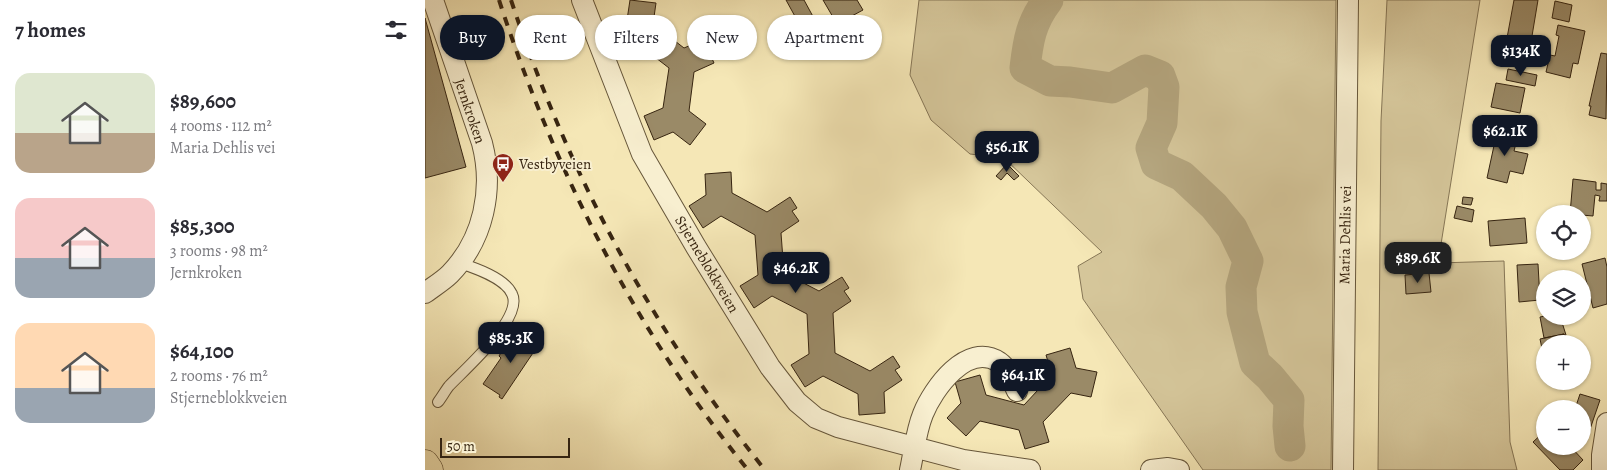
<!DOCTYPE html>
<meta charset="utf-8">
<style>
body{margin:0;font-family:Alegreya,serif;background:#f2f2f3;color:#2b2b33;height:100vh;display:flex;flex-direction:column;font-size:19px;white-space:nowrap}
*{box-sizing:border-box;margin:0}
p{font-size:16px;color:#7c7c81}
.icon{flex:none;width:28px;height:28px;fill:none;stroke:currentColor;stroke-width:2;stroke-linecap:round;stroke-linejoin:round}
.map{position:relative;flex:1;overflow:hidden}
.details{display:flex;flex-direction:column;background:#fff;width:425px}
.details>*{flex:none}
.banner{position:absolute;left:15px;top:15px;width:475px;height:45px;display:flex;gap:10px}
.buttons{position:absolute;left:1111px;top:205px;display:grid;gap:10px}
.buttons a{display:grid;place-items:center;width:55px;height:55px;border-radius:50%;background:#fff;box-shadow:0 1px 4px #0004;font-size:25px}
.scale{position:absolute;left:15px;bottom:12px;width:130px;box-sizing:border-box;padding-left:5px;border:2px solid #372511;border-top:0;font-size:14px;line-height:18px;white-space:nowrap;color:#372511;-webkit-text-stroke:4px #f8efd0;paint-order:stroke}
.price{position:absolute;translate:-50% -42px;padding:0 11px;border-radius:10px;background:#111827;color:#fff;font-size:16px;line-height:32px;filter:drop-shadow(0 1px 2px #0008)}
.price::after{content:'';position:absolute;left:50%;top:30px;width:15px;height:11px;margin-left:-8px;background:inherit;clip-path:polygon(0 0,100% 0,50% 100%)}
.price.on{background:#222;color:#fff}
ul{padding:0;list-style:none}
li{display:flex;align-items:center;gap:15px;height:125px;padding:0 15px}
li span{display:grid;place-items:center;flex:none;width:140px;height:100px;border-radius:15px;color:#555}
li>.icon{margin-inline-start:auto}
span .icon{width:60px;height:60px;fill:#fffc;stroke-width:1}
li b{font-size:21px}
h2{display:flex;justify-content:space-between;align-items:center;height:60px;padding:0 15px;font-size:21px}
.chip{padding:0 18px;border-radius:22px;background:#fff;box-shadow:0 1px 4px #0004;font-size:18px;line-height:45px}
.chip.on{background:#111827;color:#fff}
main{display:flex;flex:1;min-height:0}
.map>svg:first-child{display:block}
.green{fill:#d5c69a;stroke:#867656}
.lines{fill:none;stroke-linecap:round;stroke-linejoin:round}
.river{stroke:#b4a57e;stroke-width:31}
.building{fill:#9a8a67;stroke:#372511}
.lane-casing{stroke:#66563a;stroke-width:12}
.street-casing{stroke:#66563a;stroke-width:22}
.highway-casing{stroke:#372511;stroke-width:29}
.lane{stroke:#f8efd0;stroke-width:10}
.street{stroke:#f8efd0;stroke-width:20}
.highway{stroke:#f5e7b6;stroke-width:28}
.rail{stroke:#372511;stroke-width:4;stroke-dasharray:9 9;stroke-linecap:butt}
.labels{text-anchor:middle;stroke-width:4;stroke-linejoin:round;paint-order:stroke}
.street-label{font-size:15px;fill:#372511;stroke:#f8efd0}
.poi-label{font-size:15px;fill:#372511;stroke:#f8efd0;text-anchor:start}
</style>
<main>
<section class="details">
<h2>7 homes<svg class="icon" aria-label="filters" viewBox="0 0 24 24"><path d="M4 7h16M4 17h16"/><circle cx="9" cy="7" r="2"/><circle cx="15" cy="17" r="2"/></svg></h2>
<ul>
<li><span style="background:linear-gradient(#dfe7d0 60%,#b9a48a 0)"><svg class="icon" aria-label="home" viewBox="0 0 24 24"><path d="M3 11l9-7 9 7M6 9v11h12V9"/></svg></span><div><b>$89,600</b><p>4 rooms · 112 m²</p><p>Maria Dehlis vei</p></div></li>
<li><span style="background:linear-gradient(#f6c9c9 60%,#9aa5b1 0)"><svg class="icon" aria-label="home" viewBox="0 0 24 24"><path d="M3 11l9-7 9 7M6 9v11h12V9"/></svg></span><div><b>$85,300</b><p>3 rooms · 98 m²</p><p>Jernkroken</p></div></li>
<li><span style="background:linear-gradient(#ffd9b3 65%,#9aa5b1 0)"><svg class="icon" aria-label="home" viewBox="0 0 24 24"><path d="M3 11l9-7 9 7M6 9v11h12V9"/></svg></span><div><b>$64,100</b><p>2 rooms · 76 m²</p><p>Stjerneblokkveien</p></div></li>
</ul>
</section>
<div class="map">
<svg width="1182" height="470" viewBox="0 0 1182 470">
<rect width="100%" height="100%" fill="#f5e7b6"/>
<filter id="stains"><feTurbulence type="fractalNoise" baseFrequency=".004" numOctaves="4"/><feColorMatrix values="0 0 0 0 .2 0 0 0 0 .09 0 0 0 0 .02 0 0 0 .5 -.17"/></filter>
<radialGradient id="worn" r=".72"><stop offset=".6" stop-color="#630" stop-opacity="0"/><stop offset="1" stop-color="#630" stop-opacity=".3"/></radialGradient>
<path class="green" d="M494,0H911L906,470H778L658,299L653,266L677,252L579,158L545,154L506,120L485,75Z
M962,0H1055L1013,263L1079,261L1085,442L1092,470H953L956,121Z"/>
<g class="lines">
<path class="river" d="M623,0C606,22 603,41 600,68L625,81L645,82L687,88L720,70L735,76L739,87L737,123L726,148L731,164L757,176L789,206L807,228L823,261L816,287L817,312L830,363L845,377L864,400L863,426L865,446"/>
</g>
<path class="building" d="M205,0L231,3L228,24L259,48L285,37L290,50L284,52L289,63L269,72L264,111L281,124L265,145L248,132L229,140L219,116L238,108L244,68L213,44L193,52L183,28L202,20Z
M361,0H379L397,33L383,40Z
M398,0H432L438,10L412,24Z
M1089,0H1113L1106,42L1082,38Z
M1130,1L1147,5L1144,22L1127,18Z
M0,18L41,167L0,178Z
M1133,25L1160,31L1153,64L1148,63L1145,78L1121,72L1125,55L1130,56L1134,36L1131,35Z
M1176,53L1182,54L1181,119L1164,115L1166,106H1164Z
M1083,69L1112,75L1110,86L1081,80Z
M1071,83L1100,88L1095,113L1066,107Z
M1067,128L1088,132L1085,142L1091,143L1089,151L1103,154L1098,174L1085,171L1082,183L1062,178L1070,141L1064,140Z
M582,164L594,176L589,180L582,173L576,180L571,176Z
M306,172L307,193L342,212L365,197L372,208L367,211L374,221L356,233L359,273L394,291L417,277L424,288L419,291L426,301L408,313L410,353L445,371L468,356L475,367L470,370L477,380L459,392L460,413L434,415L433,394L398,376L380,387L366,365L384,354L382,314L347,296L329,308L315,286L333,275L330,235L296,216L278,228L264,206L281,195L280,174Z
M1148,179L1171,182V190H1176V183L1182,184V201H1174L1175,196L1170,195L1168,216L1145,214Z
M1038,197L1048,198L1046,205L1037,204Z
M1032,206L1049,210L1047,222L1029,218Z
M1100,218L1102,243L1065,246L1063,221Z
M1180,258L1182,267V304L1168,308L1157,264Z
M1113,264L1115,300L1094,302L1092,265Z
M1004,273L1006,292L981,294L980,275Z
M1120,316H1135L1141,335L1139,336V334L1119,338L1115,317Z
M94,331L114,344L77,399L74,397L75,395L58,384L76,358L74,356L77,351L79,353Z
M1139,334L1141,344H1120V363L1115,339Z
M645,348L651,368L672,372L666,397L646,393L618,422L624,442L600,449L594,430L555,421L541,436L522,418L536,403L530,382L555,375L561,395L599,405L627,375L621,355Z
M1155,394L1175,400L1162,438L1158,442V409H1150Z
M1120,431V446H1145L1158,460L1148,470H1135L1108,442Z"/>
<g class="lines">
<g class="lane-casing">
<path id="lane" d="M13,402C17,397 20,391 24,386C39,370 99,318 87,294C80,278 50,268 35,263"/>
</g>
<g class="street-casing">
<path id="street" d="M157,0L217,154L271,247L345,367L372,402L391,418L413,427L538,460L605,470
M0,293C8,287 18,281 25,274C59,239 69,189 57,143L8,0
M485,470C489,452 491,431 498,414C508,389 542,341 574,362C584,369 587,381 592,391
M726,470L743,468L754,470
M918,470L923,0
M1177,470V455L1182,423"/>
</g>
<g class="highway-casing">
<path id="highway" d="M0,464L4,470"/>
</g>
<use href="#lane" class="lane"/>
<use href="#street" class="street"/>
<use href="#highway" class="highway"/>
<path class="rail" d="M74,0C129,169 210,331 323,470
M86,0C143,173 226,328 340,470"/>
</g>
<defs>
<g id="bus-pin" transform="scale(1.125)"><path d="M0 17L-7.5 6A9.5 9.5 0 1 1 7.5 6Z" fill="#8f2418" stroke="#f8efd0"/><path d="M-5-6H5V4H4V6H2V4H-2V6H-4V4H-5ZM-3.5-4V0h7V-4ZM-3.5 1.2v1.5H-2V1.2ZM2 1.2v1.5H3.5V1.2Z" fill="#fff"/></g>
</defs>
<g fill-rule="evenodd">
<use href="#bus-pin" x="78" y="164"/>
</g>
<g class="labels">
<g class="street-label">
<text transform="translate(45 111) rotate(71)" y="5">Jernkroken</text>
<text transform="translate(920 235) rotate(-89)" y="5">Maria Dehlis vei</text>
<text transform="translate(282 264) rotate(59)" y="5">Stjerneblokkveien</text>
</g>
<g class="poi-label">
<text x="94" y="169">Vestbyveien</text>
</g>
</g>
<rect width="100%" height="100%" filter="url(#stains)"/>
<rect width="100%" height="100%" fill="url(#worn)"/>
</svg>
<div class="buttons">
<a><svg class="icon" aria-label="locate" viewBox="0 0 24 24"><circle cx="12" cy="12" r="6"/><path d="M12 2v4M12 18v4M2 12h4M18 12h4"/></svg></a>
<a><svg class="icon" aria-label="layers" viewBox="0 0 24 24"><path d="M12 4l9 5-9 5-9-5zM3 14l9 5 9-5"/></svg></a>
<a>+</a>
<a>−</a>
</div>
<div class="scale">50 m</div>
<b class="price" style="left:1096px;top:77px">$134K</b>
<b class="price" style="left:1080px;top:157px">$62.1K</b>
<b class="price" style="left:582px;top:173px">$56.1K</b>
<b class="price on" style="left:993px;top:284px">$89.6K</b>
<b class="price" style="left:371px;top:294px">$46.2K</b>
<b class="price" style="left:86px;top:364px">$85.3K</b>
<b class="price" style="left:598px;top:401px">$64.1K</b>
<div class="banner">
<a class="chip on">Buy</a>
<a class="chip">Rent</a>
<a class="chip">Filters</a>
<a class="chip">New</a>
<a class="chip">Apartment</a>
</div>
</div>
</main>
